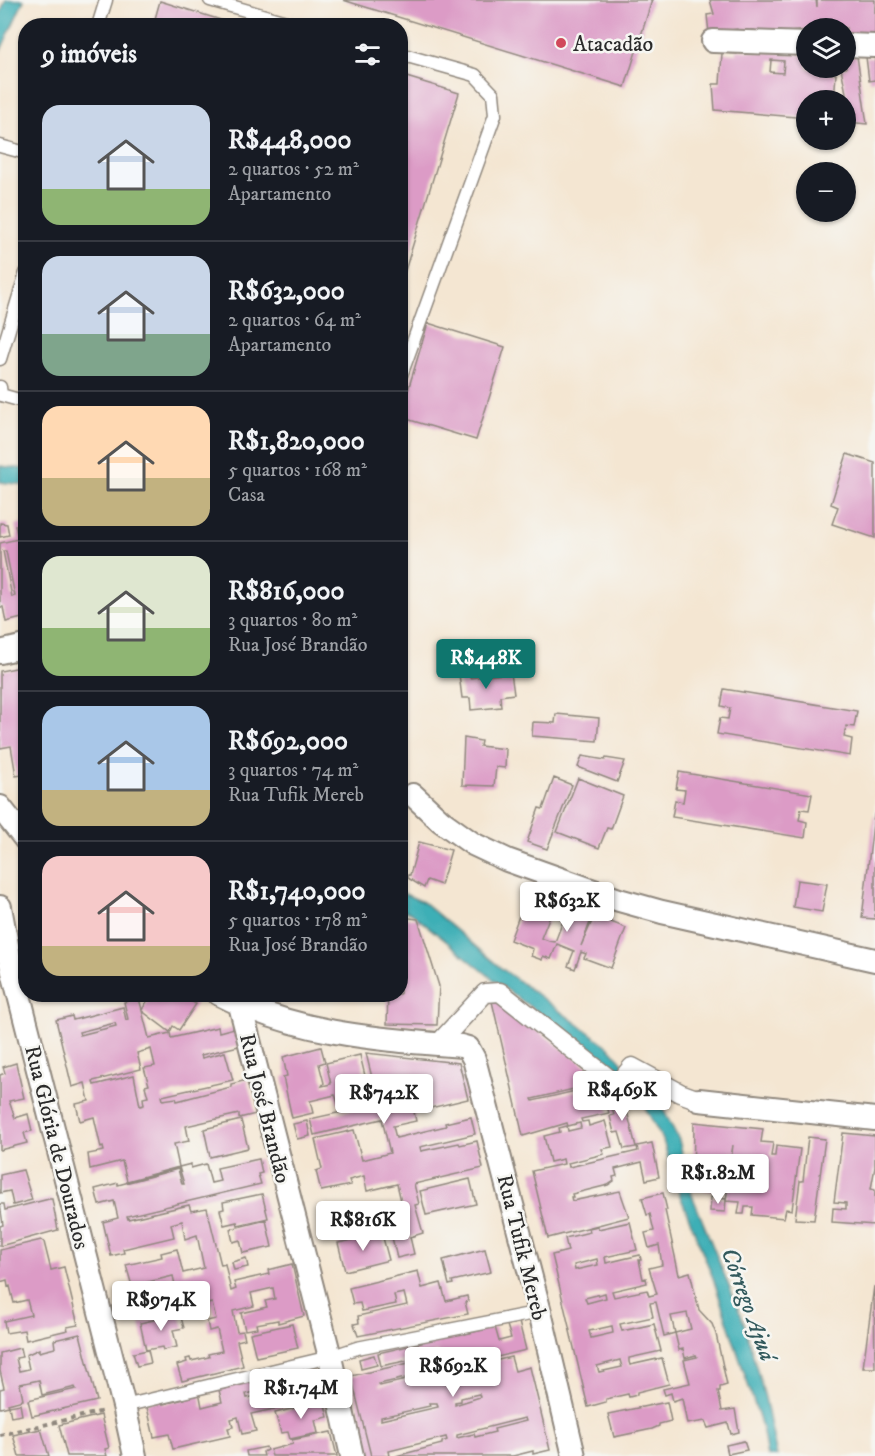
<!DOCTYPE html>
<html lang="pt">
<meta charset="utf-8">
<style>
body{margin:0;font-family:"IM FELL DW Pica",serif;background:#242831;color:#f1f3f6;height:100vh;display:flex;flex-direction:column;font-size:22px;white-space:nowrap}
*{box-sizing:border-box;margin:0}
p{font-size:20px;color:#9ea1a6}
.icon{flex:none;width:33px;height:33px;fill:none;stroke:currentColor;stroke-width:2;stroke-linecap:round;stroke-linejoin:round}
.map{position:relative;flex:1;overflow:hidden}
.side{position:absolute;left:18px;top:18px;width:390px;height:984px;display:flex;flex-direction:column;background:#171b24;border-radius:24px;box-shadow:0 2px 4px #0004}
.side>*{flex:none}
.tools{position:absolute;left:796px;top:18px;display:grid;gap:12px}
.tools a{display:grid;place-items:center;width:60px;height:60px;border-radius:50%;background:#171b24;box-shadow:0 2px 4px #0004;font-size:30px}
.price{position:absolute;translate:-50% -51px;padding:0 14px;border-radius:6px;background:#fff;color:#222;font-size:20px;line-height:39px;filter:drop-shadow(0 2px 3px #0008)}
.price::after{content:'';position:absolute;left:50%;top:36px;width:18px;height:14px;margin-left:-9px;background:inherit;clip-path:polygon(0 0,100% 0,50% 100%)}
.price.current{background:#0f766e;color:#fff}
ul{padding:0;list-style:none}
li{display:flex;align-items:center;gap:18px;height:150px;padding:0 24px}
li+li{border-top:2px solid #363941}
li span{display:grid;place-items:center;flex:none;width:168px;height:120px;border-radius:18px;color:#555}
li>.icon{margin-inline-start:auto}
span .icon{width:72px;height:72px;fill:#fffc;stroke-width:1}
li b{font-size:26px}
h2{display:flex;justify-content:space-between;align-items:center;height:72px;padding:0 24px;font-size:26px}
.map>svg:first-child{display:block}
.water{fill:#3eafb6;stroke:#346d70;stroke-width:1.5}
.building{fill:#dc9bc6;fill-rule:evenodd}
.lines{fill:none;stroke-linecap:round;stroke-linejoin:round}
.service-casing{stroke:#90887e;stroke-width:15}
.pedestrian-casing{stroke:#90887e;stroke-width:21}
.minor-casing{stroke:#90887e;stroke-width:26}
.path{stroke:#90887e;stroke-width:4;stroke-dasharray:4.5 4.5;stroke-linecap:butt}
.service{stroke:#fff;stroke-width:12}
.pedestrian{stroke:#fff;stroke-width:18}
.minor{stroke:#fff;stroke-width:22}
.poi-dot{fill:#d1495b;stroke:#f6f6f2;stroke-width:2}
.labels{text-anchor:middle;stroke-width:5;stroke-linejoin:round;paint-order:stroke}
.poi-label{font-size:22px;fill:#2b2b2b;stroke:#f6f6f2;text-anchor:start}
.street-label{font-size:22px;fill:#2b2b2b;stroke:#f6f6f2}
.water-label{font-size:24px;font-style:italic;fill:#32595c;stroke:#f6f6f2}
</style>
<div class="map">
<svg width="875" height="1456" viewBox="0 0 875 1456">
<rect width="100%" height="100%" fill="#f6f6f2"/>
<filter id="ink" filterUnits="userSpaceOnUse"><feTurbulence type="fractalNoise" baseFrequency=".0167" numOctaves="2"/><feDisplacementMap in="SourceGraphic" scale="12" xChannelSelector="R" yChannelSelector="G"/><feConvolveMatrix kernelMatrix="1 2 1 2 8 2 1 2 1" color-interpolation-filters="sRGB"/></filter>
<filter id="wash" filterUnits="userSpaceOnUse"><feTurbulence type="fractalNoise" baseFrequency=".008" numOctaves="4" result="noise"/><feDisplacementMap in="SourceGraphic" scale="24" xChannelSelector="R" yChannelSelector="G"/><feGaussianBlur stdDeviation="1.35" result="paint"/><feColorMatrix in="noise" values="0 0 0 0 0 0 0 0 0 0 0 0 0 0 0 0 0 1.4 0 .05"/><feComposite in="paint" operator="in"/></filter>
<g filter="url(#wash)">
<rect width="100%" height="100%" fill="#f4e6d2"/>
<path class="water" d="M6,0H24L0,52V14Z
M0,466L25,469V485L0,482Z
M400,892L423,902L501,968L609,1047L664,1111L679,1140L692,1195L744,1323L765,1398L777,1456H767L762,1427L713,1278L675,1183L663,1140L643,1104L609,1065L499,984L411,913L401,909Z"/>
<g id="blocks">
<path class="building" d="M343,0H652L625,87Z
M710,0H816L817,7V0H875V35L846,36V28H807V30L789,32H754V30L738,31L737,29L709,33L707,15L714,14Z
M160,1L237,25V26H153Z
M737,50L807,55V68H821V72L836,74L834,100H807V118L715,110L713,84H720L722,53L737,54ZM771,60L784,61L783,73L770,72Z
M846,55L857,56L867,124L847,122V98L841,68H846Z
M866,57H875V80L869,81Z
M400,75L459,93L401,284H400Z
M428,323L505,347L476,440L400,417Z
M847,454L875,463V538L832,524L838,507L831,504Z
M26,522V617L6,622L3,607H0V543L18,539L15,525ZM3,551H6L15,596L12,597Z
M0,523L7,524L9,535L0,537Z
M26,666V787H25L22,775L16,776L11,746L0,748V671Z
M470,673V678L511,673L514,694L500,696L501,707L471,710L470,698H462L459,674Z
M724,689L857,711L854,727L846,726L844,737L852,739L850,756L717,734L720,718L728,719L730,708L721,706Z
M556,714L599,718L597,741L532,736L533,722L555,723Z
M464,738L481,741L480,746L506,749L505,768L496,767L494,786L462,785Z
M582,756L605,760L606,758L625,761L617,782L578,767Z
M679,772L812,794L809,810L801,809L799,820L807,822L805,838L672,817L675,800L683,802L685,790L676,789Z
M554,778L572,785L547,849L527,842L539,808L543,809Z
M578,778L623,796L611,829L607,828L599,848L557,832Z
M874,815L875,816V919L862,918Z
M419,842L451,850L441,885L427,880L424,888L408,878V875H410Z
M797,880L827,884L822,912L793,907Z
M528,892L555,903L541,938L549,941L555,942L568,908L592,917L581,946L593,919L599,922L601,918L626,928L611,968L584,958L586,954L581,952L575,969L568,966L574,951L557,944L551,959L543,956L542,960L531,956L533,949L510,940Z
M400,917L418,919L439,986L437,1025L387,1024L388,994H400Z
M144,994H178L196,1004L179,1030L173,1026L170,1032L142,1011L149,1038L170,1033L171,1038L218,1027L219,1032L234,1028L239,1046L201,1055L202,1058L225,1052L233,1080L162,1096L163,1100L176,1098L177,1101L231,1087V1084L247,1080L256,1114L239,1118V1114L186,1126L189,1141L174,1144L179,1167L191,1164V1168L206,1164L211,1183L220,1181L217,1168L259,1159L262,1173L258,1174L261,1184L127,1216L128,1219L189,1205L191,1211L207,1208L221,1265L225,1264L231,1291L236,1289L234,1282L269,1274L268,1270L292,1264L304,1316L278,1323V1320L256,1324L257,1328L245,1330L241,1313L267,1307L265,1301L275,1299L273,1288L251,1293L254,1306L233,1311L237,1332L243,1331L245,1339L237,1341L243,1366L182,1381L177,1365L187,1362L186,1359L190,1358L191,1361L209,1357L208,1354L222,1351L217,1329L209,1331L207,1321L216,1319L212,1303L181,1310L173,1276L132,1286L126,1265L162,1257L161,1253L177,1249L183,1273L204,1268L197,1235L185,1239L182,1221L171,1224L174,1237L123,1249L124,1253L111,1256L103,1222L118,1218L114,1201L99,1205L95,1189L118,1183V1185L178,1169L182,1184H184L179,1167L127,1181L122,1161L90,1169L88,1154L104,1151L103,1147L101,1148L94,1117L80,1121L76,1104L89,1101L85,1083L72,1087L56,1020L72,1016L73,1020L123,1007L126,1020L128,1019L124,1002L139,998L142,1010L149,998ZM115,1023L116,1026L80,1035L79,1032ZM151,1049L155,1066L144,1068L149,1085L145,1086L148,1097L143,1098L144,1105L140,1106L134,1075L94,1085L93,1081L141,1069L137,1053Z
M491,997L607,1081L532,1099L533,1101L601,1085L609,1113L581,1119L582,1122L588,1121L589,1126L605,1121L612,1147L602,1149L604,1154L568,1163L569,1167L638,1151L637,1146L652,1143L659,1177L646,1180L642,1162L615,1169L617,1176L613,1177L614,1181L608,1185L572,1194L573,1197H571L572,1201L620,1191L629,1217L548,1238L532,1171L564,1164L563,1159L550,1162L544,1136L560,1132L559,1128L567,1126L568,1131L581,1128L580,1123L568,1126L567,1123L523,1136Z
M321,1047L325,1062L319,1064L324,1083L322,1086L331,1084L326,1063L360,1055L366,1080L348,1084L350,1091L374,1086L366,1053L459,1063L468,1099L414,1112L416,1121L393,1126L396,1138L446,1126L445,1123L471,1117L475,1134L420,1147L421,1151L459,1143L460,1145L477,1141L483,1168L414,1184L419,1204L415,1205L423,1233L410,1237L414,1254L397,1258L389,1225L406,1222L397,1184L367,1191L364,1176L349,1180L351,1185L321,1191L316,1171L322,1169L315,1139L354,1130L362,1160L390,1153L382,1119L314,1135L310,1119L378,1104L377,1100L342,1109L341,1102L338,1103L335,1095L310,1101L313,1113L292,1118L283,1077L287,1076L283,1057Z
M16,1063L24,1098L9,1101L15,1118L28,1114L32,1131L24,1133L27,1143L0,1150V1075L5,1073L3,1067Z
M623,1095L636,1147L624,1149L619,1132L614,1133L610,1116L614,1115L609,1098Z
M241,1120L248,1148L210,1157L204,1129Z
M307,1121L310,1136L297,1139L293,1124Z
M694,1122L763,1129L761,1142L773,1143L771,1156H775L776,1146L800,1149L792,1210L786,1209L784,1218L752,1215L753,1207H745L744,1214H738L740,1202L726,1201L733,1145L726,1187L713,1186V1191L693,1189Z
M843,1133L875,1136V1167L871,1189L875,1190V1225L832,1222L833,1208L846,1209V1203L834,1202Z
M808,1137L825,1139L814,1220L795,1219L800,1181H803Z
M23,1170L32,1200L13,1205L10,1191L0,1193V1175Z
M470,1179L476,1204L426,1215L420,1191Z
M663,1193L667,1210H665L679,1275L690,1272L699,1310L712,1324L716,1334L727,1385L720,1387V1391H718L722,1411L735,1409L739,1432L731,1434L728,1423L708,1428L705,1421L687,1424L682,1398L673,1401L671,1393L665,1395L663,1389L690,1383L684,1360L697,1357L696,1355L685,1358L683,1349L679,1350L675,1333L664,1336L656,1302L650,1303L653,1317L620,1324L622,1331L654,1324L661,1351L629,1358V1362L630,1365L662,1358L669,1384L637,1392V1395L629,1397L628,1394L606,1399V1402L588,1407L552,1255L568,1251L565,1238L590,1232L589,1228L598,1226V1229L630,1222L637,1250L605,1257L606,1263L640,1255L641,1260H639L643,1279L646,1278L647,1283L612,1291L614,1297L647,1290L649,1296L657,1294L649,1268L662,1265L659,1245L649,1248L645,1233L654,1231L650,1214L647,1215L642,1198ZM597,1259L598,1265L575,1270L574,1265ZM605,1293L606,1298L587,1303L585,1298ZM687,1313L691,1329L675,1333L671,1316ZM612,1326L613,1333L591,1338L589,1331ZM620,1360L622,1367L599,1372L597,1366Z
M262,1194L268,1218L238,1225L237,1222L224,1225L220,1210L224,1209L223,1202Z
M711,1197L726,1199L725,1212L710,1211Z
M49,1199H52L58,1230L0,1246V1226L3,1225L0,1204H4L5,1210Z
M266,1220L272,1247L243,1253L240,1240L233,1242L230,1229Z
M382,1234L389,1260L345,1271L338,1243Z
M41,1240L44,1242L51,1270L64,1267L78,1325L67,1327L68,1330L26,1340L24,1330L6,1333L4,1321L31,1315L27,1300L14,1303L10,1286L8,1287L7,1280L0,1282V1250Z
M485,1249L491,1272L452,1281L453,1284L449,1285L443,1260Z
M246,1258L248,1267L234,1270L232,1262Z
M418,1271L422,1288L441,1283L446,1301L467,1296L468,1301L465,1302L468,1314L358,1336L354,1324L359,1323L358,1316L407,1305L404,1293L394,1295L396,1304L362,1311L360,1303L353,1304L349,1288Z
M874,1286L875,1368H863Z
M180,1314L184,1328L173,1330L177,1347L163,1350L162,1347L146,1350L140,1323Z
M519,1322L526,1350L489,1359L490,1362L511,1357L515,1371L530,1367L550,1450L533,1454V1451L513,1456H396L442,1444V1442L447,1440L446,1437L389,1451L390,1456H371L351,1376L409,1363V1365L439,1355L438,1352L433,1353L434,1355L381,1366L378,1353L422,1343V1339L464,1329L465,1334L495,1327L499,1341L511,1338L507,1325ZM478,1361L479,1364L451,1371L452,1373L443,1375L442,1370ZM431,1372L432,1374L380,1386L379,1384ZM479,1394L480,1397L455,1405V1402L461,1401V1398ZM429,1403H437L438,1407L381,1420V1417L430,1406ZM525,1418L526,1421L494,1429L495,1432L475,1437L474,1434L457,1438V1435Z
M292,1324L298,1348L256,1357L250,1333Z
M80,1334L97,1401L32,1416L28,1400L76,1389L75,1387L42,1395L39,1380L20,1384L23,1400L8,1404L9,1406L0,1408V1389L4,1388L0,1371V1353L20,1348L22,1357L16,1358L19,1371L29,1369L26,1355L39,1349V1352L55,1348L54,1340Z
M148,1350L151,1363L137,1366L133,1353Z
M374,1355L377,1365L361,1369L359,1359Z
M287,1370L292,1388L307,1384L311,1401L251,1414L256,1431L242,1434L238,1417L231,1419L233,1427L228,1428L230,1436L173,1449L169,1434L154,1437L146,1403L162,1399L163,1404L185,1399L184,1394L199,1391L202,1407L222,1402L218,1386ZM273,1388L274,1392L247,1398L246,1394Z
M324,1401L328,1417L315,1420L318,1433L290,1439L288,1432L281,1433L275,1413Z
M667,1402L671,1421L659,1424V1426L652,1429L614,1437L608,1414Z
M20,1404L22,1415L11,1417L9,1406Z
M101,1415L109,1448L105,1449L107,1456H67L59,1425Z
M41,1429L49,1456H19L13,1435Z
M331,1432L337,1456H272L270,1450L293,1444L292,1440Z
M744,1441L747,1450L728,1454L726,1445Z
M266,1447L267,1450L263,1452L264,1456H247L246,1451Z"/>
</g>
</g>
<g filter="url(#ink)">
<use href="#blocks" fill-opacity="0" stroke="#90887e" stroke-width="1.5"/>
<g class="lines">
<g class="service-casing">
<path id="service" d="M210,0L300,26
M98,26L106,0
M400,54L475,75L493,94L495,115L400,378
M0,146L26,153
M0,359L26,273
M0,387L1,395L26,402
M124,1406L330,1357L357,1348L540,1312"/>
</g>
<g class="pedestrian-casing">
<path id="pedestrian" d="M438,1044L485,993L500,992L611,1080L619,1083L632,1067L680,1093L699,1100"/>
</g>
<g class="minor-casing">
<path id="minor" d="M713,41L807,44
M846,45L875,46
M0,652L26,646
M413,795L441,821L473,844L507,860L619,900L662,912L875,960
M0,807L26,840
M0,907L9,956L124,1406L135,1456
M219,994C297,1034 376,1039 461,1046L468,1048L474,1059L540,1312L574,1456
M240,1005L330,1357L352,1456
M699,1100L875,1119"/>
</g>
<path class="path" d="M0,1435L104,1411"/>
<use href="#service" class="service"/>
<use href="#pedestrian" class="pedestrian"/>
<use href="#minor" class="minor"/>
</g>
</g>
<circle class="poi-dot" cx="561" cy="43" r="6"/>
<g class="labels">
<g class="poi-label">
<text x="573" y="51">Atacadão</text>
</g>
<g class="street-label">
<text transform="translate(266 1108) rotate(76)" y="8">Rua José Brandão</text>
<text transform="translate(58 1147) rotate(76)" y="8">Rua Glória de Dourados</text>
<text transform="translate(523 1247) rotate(76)" y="8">Rua Tufik Mereb</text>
</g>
<g class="water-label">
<text transform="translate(749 1304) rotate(70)" y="8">Córrego Ajuá</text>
</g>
</g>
</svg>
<div class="tools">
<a><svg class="icon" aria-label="layers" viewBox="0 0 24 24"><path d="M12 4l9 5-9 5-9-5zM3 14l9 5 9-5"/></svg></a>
<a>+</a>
<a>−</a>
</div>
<b class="price current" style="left:486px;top:690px">R$448K</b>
<b class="price" style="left:567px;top:933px">R$632K</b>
<b class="price" style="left:622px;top:1122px">R$469K</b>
<b class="price" style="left:384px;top:1125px">R$742K</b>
<b class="price" style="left:718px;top:1205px">R$1.82M</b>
<b class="price" style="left:363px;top:1252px">R$816K</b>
<b class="price" style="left:161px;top:1332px">R$974K</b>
<b class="price" style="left:453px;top:1398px">R$692K</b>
<b class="price" style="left:301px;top:1420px">R$1.74M</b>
<section class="side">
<h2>9 imóveis<svg class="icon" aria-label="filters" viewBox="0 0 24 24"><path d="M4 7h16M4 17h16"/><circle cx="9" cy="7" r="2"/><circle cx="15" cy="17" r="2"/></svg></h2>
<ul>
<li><span style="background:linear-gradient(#c9d6e8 70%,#8fb573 0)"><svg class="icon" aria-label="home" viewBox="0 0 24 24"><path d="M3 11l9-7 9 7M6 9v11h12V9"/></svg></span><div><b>R$448,000</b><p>2 quartos · 52 m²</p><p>Apartamento</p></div></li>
<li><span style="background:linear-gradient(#c9d6e8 65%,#7fa58c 0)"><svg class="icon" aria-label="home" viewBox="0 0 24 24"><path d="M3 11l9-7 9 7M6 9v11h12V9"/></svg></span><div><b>R$632,000</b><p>2 quartos · 64 m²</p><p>Apartamento</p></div></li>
<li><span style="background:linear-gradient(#ffd9b3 60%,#c2b280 0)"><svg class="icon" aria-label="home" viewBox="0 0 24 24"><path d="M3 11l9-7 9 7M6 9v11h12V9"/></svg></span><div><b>R$1,820,000</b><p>5 quartos · 168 m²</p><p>Casa</p></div></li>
<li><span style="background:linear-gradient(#dfe7d0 60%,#8fb573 0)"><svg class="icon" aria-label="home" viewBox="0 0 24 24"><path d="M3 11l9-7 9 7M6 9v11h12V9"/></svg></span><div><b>R$816,000</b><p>3 quartos · 80 m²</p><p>Rua José Brandão</p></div></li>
<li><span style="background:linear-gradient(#a9c7e8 70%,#c2b280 0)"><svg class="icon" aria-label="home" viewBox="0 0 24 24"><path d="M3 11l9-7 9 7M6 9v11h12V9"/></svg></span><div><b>R$692,000</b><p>3 quartos · 74 m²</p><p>Rua Tufik Mereb</p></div></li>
<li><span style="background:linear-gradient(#f6c9c9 75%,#c2b280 0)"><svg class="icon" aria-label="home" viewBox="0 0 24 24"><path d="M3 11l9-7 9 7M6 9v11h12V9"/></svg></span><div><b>R$1,740,000</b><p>5 quartos · 178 m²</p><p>Rua José Brandão</p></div></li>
</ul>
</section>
</div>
